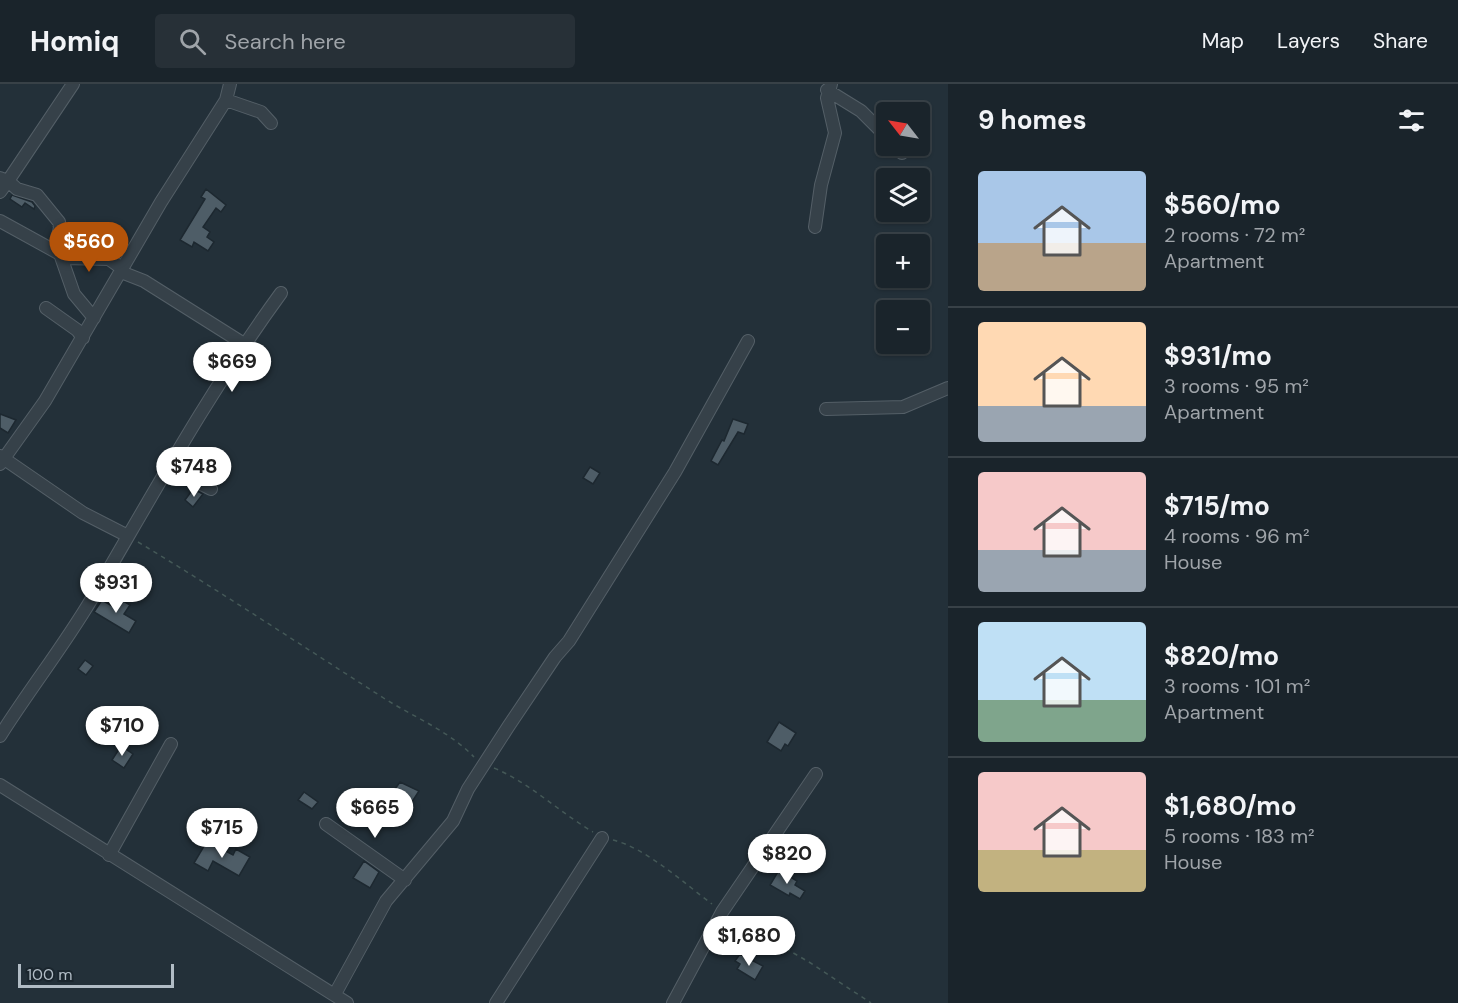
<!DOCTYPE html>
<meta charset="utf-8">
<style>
body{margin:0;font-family:"DM Sans",sans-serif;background:#273037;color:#f1f3f6;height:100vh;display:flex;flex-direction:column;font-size:22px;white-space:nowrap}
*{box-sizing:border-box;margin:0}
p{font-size:20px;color:#9fa4a9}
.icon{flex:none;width:33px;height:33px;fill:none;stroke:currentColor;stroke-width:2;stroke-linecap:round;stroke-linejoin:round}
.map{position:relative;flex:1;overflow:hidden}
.side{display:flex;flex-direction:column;background:#1a242b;width:510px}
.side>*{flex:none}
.needle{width:39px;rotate:301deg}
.buttons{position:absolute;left:876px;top:18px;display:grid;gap:12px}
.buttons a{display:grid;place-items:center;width:54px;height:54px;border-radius:6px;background:#1a242b;box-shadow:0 2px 4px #0004,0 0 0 2px #384147;font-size:30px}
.scale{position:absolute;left:18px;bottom:15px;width:156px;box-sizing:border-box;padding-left:6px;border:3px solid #b1bcc5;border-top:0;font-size:16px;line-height:21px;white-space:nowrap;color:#b1bcc5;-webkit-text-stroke:4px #1b262e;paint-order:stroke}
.price{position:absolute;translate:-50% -51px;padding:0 14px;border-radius:21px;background:#fff;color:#222;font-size:20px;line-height:39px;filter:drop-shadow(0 2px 3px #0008)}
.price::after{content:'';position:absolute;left:50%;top:36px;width:18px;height:14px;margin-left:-9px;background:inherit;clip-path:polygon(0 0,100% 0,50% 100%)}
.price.current{background:#b45309;color:#fff}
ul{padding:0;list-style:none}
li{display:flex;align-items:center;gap:18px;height:150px;padding:0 30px}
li+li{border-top:2px solid #384147}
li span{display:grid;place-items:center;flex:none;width:168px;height:120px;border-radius:6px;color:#555}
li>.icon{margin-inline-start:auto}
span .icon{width:72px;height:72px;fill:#fffc;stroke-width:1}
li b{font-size:26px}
h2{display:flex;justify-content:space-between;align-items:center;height:72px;padding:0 30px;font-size:26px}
header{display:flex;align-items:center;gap:36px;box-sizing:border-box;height:84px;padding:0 30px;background:#1a242b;border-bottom:2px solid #384147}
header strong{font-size:28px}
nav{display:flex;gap:33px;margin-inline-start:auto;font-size:21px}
.search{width:420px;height:54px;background:#273037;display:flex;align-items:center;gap:15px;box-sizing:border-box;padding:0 21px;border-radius:6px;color:#9fa4a9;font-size:22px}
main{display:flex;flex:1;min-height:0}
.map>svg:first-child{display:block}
.building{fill:#4e5d67;stroke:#1d2830;stroke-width:1.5}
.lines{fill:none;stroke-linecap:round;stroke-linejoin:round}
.minor-casing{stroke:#545f67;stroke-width:14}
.path{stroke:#445857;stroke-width:1.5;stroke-dasharray:4.5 4.5;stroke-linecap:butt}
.minor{stroke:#364149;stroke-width:12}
</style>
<header>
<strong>Homiq</strong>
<div class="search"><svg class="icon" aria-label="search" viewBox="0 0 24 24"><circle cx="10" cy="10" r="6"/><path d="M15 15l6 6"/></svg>Search here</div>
<nav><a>Map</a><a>Layers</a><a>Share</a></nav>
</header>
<main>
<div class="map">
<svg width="948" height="919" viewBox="0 0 948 919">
<rect width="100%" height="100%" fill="#233039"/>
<path class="building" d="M206,105L226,121L221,128L216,124L203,143L210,148L207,153L214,158L208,167L194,158L192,163L180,156L205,115L201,113Z
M12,111L32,118L35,122L34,125L25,119L22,123L10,115Z
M0,330L16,336L8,349L0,344Z
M733,335L748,340L744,350L738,348L718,381L711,377L722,356L724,357Z
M590,383L600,389L593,400L583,394Z
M193,405L203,410L193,423L185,416Z
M117,513L130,521L124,530L136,537L129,549L94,528L102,516L112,522Z
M85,576L93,582L86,591L78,585Z
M779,638L796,649L788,662L785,660L781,667L767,658Z
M147,640L156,647L150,656L141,649Z
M121,662L133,670L124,684L112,676Z
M400,698L419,707L410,721L401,715L404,710L395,705Z
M304,708L318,718L312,725L298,716Z
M207,757L233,771L236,765L250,773L239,792L213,777L208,787L194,779Z
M364,777L379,788L370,804L353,794Z
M779,786L797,797L795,801L805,807L800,815L790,809L789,812L770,801Z
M740,870L763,882L755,896L737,885L740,880L735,877Z"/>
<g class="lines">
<g class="minor-casing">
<path id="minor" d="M827,6L861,27L886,52
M226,16L261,28L271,39
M895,62L902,69
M0,94L8,97L10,94L73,0
M0,108L8,97L17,105L37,111L59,138L60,144L54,166
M0,137L60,170L74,210L94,234
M815,143L821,101L835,49L827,14L831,0
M76,153L95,174
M63,174L109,175L123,185
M121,188L144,197L244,260
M46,224L77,246L83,254
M826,325L903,323L948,304
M0,372L83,429L126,451
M0,380L45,317L161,118L226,16L230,0
M168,383L211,405
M0,652C29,606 63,563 91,516C152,412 210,306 281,209
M0,701L347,919
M326,740L405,796
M109,771L171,660
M335,910L386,817L453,737L468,705L508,643L555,573L569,557L675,388L748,257
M496,919L602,754
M673,919L722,828L816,690"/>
</g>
<path class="path" d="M138,458C221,508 301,561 382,613C413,633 448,646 474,673
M494,684C530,699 559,728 593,748
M613,756C646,764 685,800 712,820
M731,833L809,878L871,919"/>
<use href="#minor" class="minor"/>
</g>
</svg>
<div class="buttons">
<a><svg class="needle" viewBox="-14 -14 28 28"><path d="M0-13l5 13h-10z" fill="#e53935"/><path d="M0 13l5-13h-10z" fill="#9fa4a9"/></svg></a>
<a><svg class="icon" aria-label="layers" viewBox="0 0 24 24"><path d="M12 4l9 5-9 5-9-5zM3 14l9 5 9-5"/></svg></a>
<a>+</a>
<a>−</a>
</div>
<div class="scale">100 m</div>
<b class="price current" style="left:89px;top:189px">$560</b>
<b class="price" style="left:232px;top:309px">$669</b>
<b class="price" style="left:194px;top:414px">$748</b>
<b class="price" style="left:116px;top:530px">$931</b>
<b class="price" style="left:122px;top:673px">$710</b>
<b class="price" style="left:375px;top:755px">$665</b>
<b class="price" style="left:222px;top:775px">$715</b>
<b class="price" style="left:787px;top:801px">$820</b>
<b class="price" style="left:749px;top:883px">$1,680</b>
</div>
<section class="side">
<h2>9 homes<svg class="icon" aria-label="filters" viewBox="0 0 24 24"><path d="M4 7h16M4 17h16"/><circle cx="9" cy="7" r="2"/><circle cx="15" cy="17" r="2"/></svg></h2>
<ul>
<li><span style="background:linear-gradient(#a9c7e8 60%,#b9a48a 0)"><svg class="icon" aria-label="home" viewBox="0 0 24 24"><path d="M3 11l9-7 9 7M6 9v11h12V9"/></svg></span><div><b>$560/mo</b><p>2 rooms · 72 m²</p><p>Apartment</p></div></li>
<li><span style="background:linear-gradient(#ffd9b3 70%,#9aa5b1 0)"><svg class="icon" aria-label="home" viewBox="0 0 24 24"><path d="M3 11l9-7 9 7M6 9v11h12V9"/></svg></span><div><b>$931/mo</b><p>3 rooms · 95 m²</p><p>Apartment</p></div></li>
<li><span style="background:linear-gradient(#f6c9c9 65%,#9aa5b1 0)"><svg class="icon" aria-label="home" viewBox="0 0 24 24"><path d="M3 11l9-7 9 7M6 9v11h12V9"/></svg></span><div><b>$715/mo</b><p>4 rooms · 96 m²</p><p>House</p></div></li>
<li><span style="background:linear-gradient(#bfe0f5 65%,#7fa58c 0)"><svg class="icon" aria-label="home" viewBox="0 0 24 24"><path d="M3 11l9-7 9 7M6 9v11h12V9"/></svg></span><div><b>$820/mo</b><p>3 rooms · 101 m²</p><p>Apartment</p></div></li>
<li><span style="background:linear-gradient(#f6c9c9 65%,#c2b280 0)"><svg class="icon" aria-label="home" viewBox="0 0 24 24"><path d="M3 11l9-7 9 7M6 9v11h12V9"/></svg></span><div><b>$1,680/mo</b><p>5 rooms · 183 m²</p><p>House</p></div></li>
</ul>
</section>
</main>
